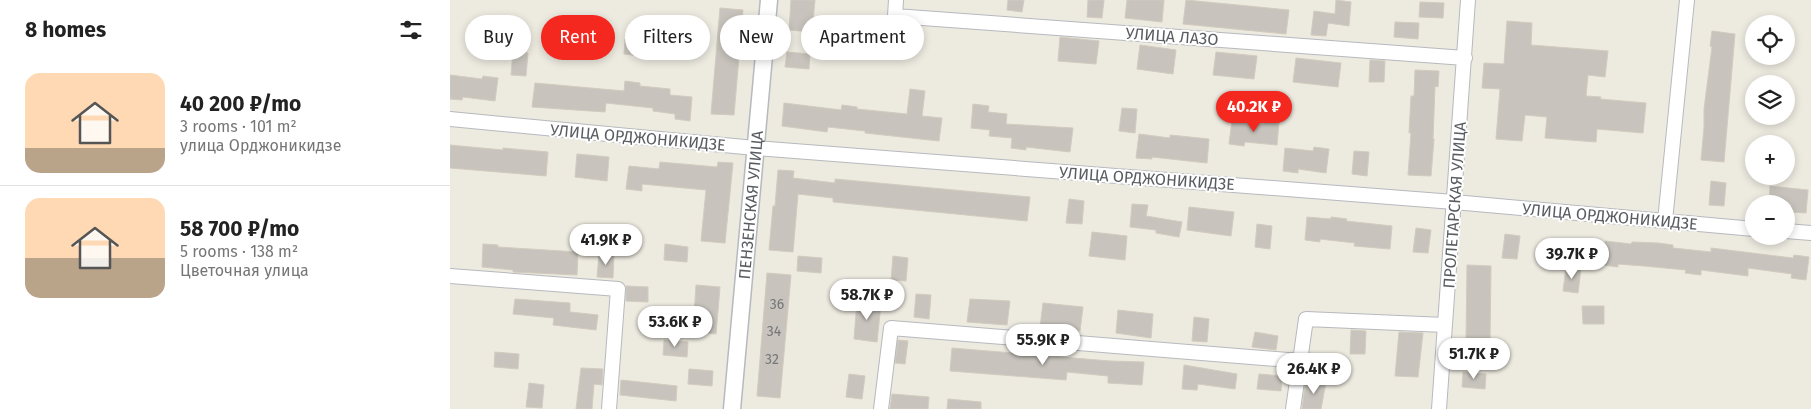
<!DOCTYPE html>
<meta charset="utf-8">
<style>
body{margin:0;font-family:"Fira Sans",sans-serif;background:#f6f6f6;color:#222;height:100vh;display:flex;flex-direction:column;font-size:19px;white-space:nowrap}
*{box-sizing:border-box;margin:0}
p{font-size:16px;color:#767676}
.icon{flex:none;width:28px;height:28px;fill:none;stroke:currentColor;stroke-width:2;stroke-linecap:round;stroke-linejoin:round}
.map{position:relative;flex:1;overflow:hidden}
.panel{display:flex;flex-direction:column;background:#fff;width:450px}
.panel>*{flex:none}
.top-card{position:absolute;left:15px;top:15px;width:475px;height:45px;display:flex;gap:10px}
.buttons{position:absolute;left:1295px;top:15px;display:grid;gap:10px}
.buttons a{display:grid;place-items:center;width:50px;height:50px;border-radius:50%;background:#fff;box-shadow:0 2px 8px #0003;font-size:25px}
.price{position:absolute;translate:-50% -42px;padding:0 11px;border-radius:18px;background:#fff;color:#222;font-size:16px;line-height:32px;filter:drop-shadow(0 1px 2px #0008)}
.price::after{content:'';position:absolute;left:50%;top:30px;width:15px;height:11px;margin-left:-8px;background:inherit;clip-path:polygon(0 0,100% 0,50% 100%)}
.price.active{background:#f4281f;color:#fff}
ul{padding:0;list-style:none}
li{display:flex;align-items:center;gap:15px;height:125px;padding:0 25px}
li+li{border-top:1px solid #e0e0e0}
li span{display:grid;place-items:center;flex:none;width:140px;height:100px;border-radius:15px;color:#555}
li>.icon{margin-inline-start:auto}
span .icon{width:60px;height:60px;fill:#fffc;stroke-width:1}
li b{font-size:21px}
h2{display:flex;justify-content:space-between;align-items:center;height:60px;padding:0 25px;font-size:21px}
.chip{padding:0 18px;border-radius:22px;background:#fff;box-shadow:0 2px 8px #0003;font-size:18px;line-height:45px}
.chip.active{background:#f4281f;color:#fff}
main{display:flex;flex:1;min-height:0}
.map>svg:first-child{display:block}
.building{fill:#c8c4bd;stroke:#d2cbbe}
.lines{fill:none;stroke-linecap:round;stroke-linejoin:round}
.minor-casing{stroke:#b6b9be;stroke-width:16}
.tertiary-casing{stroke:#b6b9be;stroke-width:19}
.minor{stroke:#fff;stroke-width:14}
.tertiary{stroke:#fff;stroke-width:16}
.labels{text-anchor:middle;stroke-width:4;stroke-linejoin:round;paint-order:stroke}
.number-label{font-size:14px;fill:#757779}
.street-label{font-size:16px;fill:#595d62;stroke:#fff}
</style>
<main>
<section class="panel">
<h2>8 homes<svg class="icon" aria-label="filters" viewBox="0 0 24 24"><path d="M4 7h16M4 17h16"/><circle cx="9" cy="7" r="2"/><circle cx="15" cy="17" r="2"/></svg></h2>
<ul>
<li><span style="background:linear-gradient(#ffd9b3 75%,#b9a48a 0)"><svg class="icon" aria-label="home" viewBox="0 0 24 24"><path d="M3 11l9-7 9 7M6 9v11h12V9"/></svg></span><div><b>40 200 ₽/mo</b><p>3 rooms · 101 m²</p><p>улица Орджоникидзе</p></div></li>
<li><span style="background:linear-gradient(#ffd9b3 60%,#b9a48a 0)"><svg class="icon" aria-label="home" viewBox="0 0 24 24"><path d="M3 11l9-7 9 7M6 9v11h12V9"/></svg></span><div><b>58 700 ₽/mo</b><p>5 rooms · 138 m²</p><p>Цветочная улица</p></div></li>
</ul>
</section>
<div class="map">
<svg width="1361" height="409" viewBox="0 0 1361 409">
<rect width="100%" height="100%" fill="#edeae0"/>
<path class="building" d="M341,0H365L362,32L339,30Z
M558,0H574L572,12L557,10Z
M638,0H654L652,18L637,17Z
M677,0H714L712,22L675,18Z
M736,0L839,10L836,34L733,24Z
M886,0L901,2L899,26L878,23L876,36L861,35L864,11L885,14Z
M970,2L994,3L993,18L969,17Z
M270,8L293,10L284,115L261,114Z
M417,20H428L427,24H432L431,38L416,37Z
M1057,21L1082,23L1081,45L1158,51L1155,77L1138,75L1136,96L1151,97L1150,99L1196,103L1193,133L1147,129L1146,142L1095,138L1097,117L1075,115L1072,141L1046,139L1050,89L1032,88L1034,63L1054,64Z
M945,22L969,23L968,39L944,37Z
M1262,31L1285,34L1274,162L1251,160L1254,128V109L1262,47L1260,46Z
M610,37L649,41L646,64L608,61Z
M175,39L199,42L197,57L174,54Z
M690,45L726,50L723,74L687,69Z
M63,51L78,53L76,76L61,75Z
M337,52L360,54L359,69L335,67Z
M766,52L807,56L804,79L763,75Z
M846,58L891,63L888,87L843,82Z
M920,60L935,61L934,82H919Z
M965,70L989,71L988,87L985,86L983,139H984L981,176L958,175L961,133H959L961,96H964Z
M0,75L32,79L33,76L48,78L45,101L13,97L12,100L0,99Z
M175,81L190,83V86L220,89V95L242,97L240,121L225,119V114L203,111V108L156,103L155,112L82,107L85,83L174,91Z
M460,89L475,91L472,116L492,118L489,141L415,133V131L378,127L377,132L332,126L334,103L391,110L392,105L407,107V109L457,114Z
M523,104L539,106L538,112L557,114L556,124L623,128L620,152L576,147V150L561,148L562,138L539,136L540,130L521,128Z
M672,108L687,109L685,133L669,131Z
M782,120L814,124V120L829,122L827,145L795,142L794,146L779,144Z
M689,134L720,138V135L759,139L757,163L702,157V159L686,158Z
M0,145L53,150V148L98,152L96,176L0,168Z
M864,147L879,149L876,173L848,169V173L833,171L835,148L863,151Z
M904,151L919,152L917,176L902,174Z
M127,154L159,157L157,181L125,177Z
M210,162L267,167L268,162L283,163L275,243L251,241L256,190L192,184V191L176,189L179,166L209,169Z
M328,170L344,171L343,178L385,183V179L580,197L577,221L383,202V198L348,194L343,252L319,250L323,206H325Z
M1261,181L1276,183L1274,206L1259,205Z
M1320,186L1358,190L1356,213L1340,212L1341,204H1319Z
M619,199L634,201L632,224L616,223Z
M682,204L698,205L696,216L732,222L729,237L706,233V230L680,227Z
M739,207L784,212L781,236L737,230Z
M857,217L881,219V217L897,219L896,221L942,226L940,249L904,246L905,243L870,239V242L855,240Z
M807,224L822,226L820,249L805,247Z
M966,228L981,230L978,253L963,252Z
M642,232L677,236L675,260L639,256Z
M1055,234L1070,236L1067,259L1052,258Z
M1155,241L1181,244L1182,242L1208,243L1223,245V248L1261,252V248L1343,258L1344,255L1359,257L1356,280L1341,278L1342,274L1298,268V276L1251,270V275L1235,273L1236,270L1194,266L1168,264V267L1152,265Z
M33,244L48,245V247L128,252L127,275L63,272V270L32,267Z
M215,244L238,247L237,262L214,260Z
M149,254L164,255L163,278L147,277Z
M348,256L372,258L371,273L347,271Z
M443,256L458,258L456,281L441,280Z
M1017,265L1041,266L1040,341L1016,340Z
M1116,268L1131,269L1128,293L1113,291Z
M317,273L341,275L330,398L307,396Z
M246,285L270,287L266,334L243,332Z
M176,286L198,287V302L176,301Z
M466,294L481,295L479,319L464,317Z
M65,299L120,303V312L148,315L146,330L103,325L104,318L63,314Z
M520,299L560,301L557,325L517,322Z
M407,301L431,304L427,342L404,339Z
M593,303L633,307L630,331L590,327Z
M1132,306H1154V324H1133Z
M668,310L703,314L701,338L666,333Z
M744,317L759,319L757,342L742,341Z
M901,330L916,331L915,354H900Z
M805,332L828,336L826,350L802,347Z
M949,332L973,333L968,377L945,376Z
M214,340L238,342L237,357L213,355Z
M448,340L458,341L455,364L445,363Z
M502,348L660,361L694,362L692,385L658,383V376L617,372L616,380L500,371Z
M45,352L69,354L68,369L44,367Z
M734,365L787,374L785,389L748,384L747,390L732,389Z
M131,368L153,369L152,385L144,384L142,409H126Z
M239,369L263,371L262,386L238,384Z
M1013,372L1036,374L1035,389L1012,387Z
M399,374L415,376L412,399L396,397Z
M809,374L832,376L831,391L807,389Z
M856,379L876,382L871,409H852Z
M171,380L227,386L226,401L170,395Z
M79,383L94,385L92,408L76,407Z
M442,394L479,397L478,409H440Z
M498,399L531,402V409H497Z"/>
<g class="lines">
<g class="minor-casing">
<path id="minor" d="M446,0L445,16L1015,58
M0,119L305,148L1004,202L1304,229
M1215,221L1237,0
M1336,231L1361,233
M0,276L168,289L159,409
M850,361L856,319L995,325
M431,409L441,328L850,361L843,409
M989,409L1018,0"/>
</g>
<g class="tertiary-casing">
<g id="tertiary">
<path id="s1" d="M282,409L319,0"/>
</g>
</g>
<use href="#minor" class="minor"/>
<use href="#tertiary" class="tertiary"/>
</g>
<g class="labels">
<g class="number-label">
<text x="327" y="309">36</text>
<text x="324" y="336">34</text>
<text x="322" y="364">32</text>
</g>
<g class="street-label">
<text transform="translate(722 36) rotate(4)" y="6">УЛИЦА ЛАЗО</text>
<text transform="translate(188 137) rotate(5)" y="6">УЛИЦА ОРДЖОНИКИДЗЕ</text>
<text transform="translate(697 178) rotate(4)" y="6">УЛИЦА ОРДЖОНИКИДЗЕ</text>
<text dy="6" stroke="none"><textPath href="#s1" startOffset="205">ПЕНЗЕНСКАЯ УЛИЦА</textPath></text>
<text transform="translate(1004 205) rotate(-86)" y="6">ПРОЛЕТАРСКАЯ УЛИЦА</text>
<text transform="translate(1160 216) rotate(5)" y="6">УЛИЦА ОРДЖОНИКИДЗЕ</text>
</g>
</g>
</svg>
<div class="buttons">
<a><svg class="icon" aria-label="locate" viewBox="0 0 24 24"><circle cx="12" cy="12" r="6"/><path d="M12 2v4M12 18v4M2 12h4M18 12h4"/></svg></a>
<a><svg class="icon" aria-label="layers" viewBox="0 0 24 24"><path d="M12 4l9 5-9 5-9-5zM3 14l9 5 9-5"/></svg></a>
<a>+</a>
<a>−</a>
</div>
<b class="price active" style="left:804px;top:133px">40.2K ₽</b>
<b class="price" style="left:156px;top:266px">41.9K ₽</b>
<b class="price" style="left:1122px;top:280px">39.7K ₽</b>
<b class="price" style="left:417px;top:321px">58.7K ₽</b>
<b class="price" style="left:225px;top:348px">53.6K ₽</b>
<b class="price" style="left:593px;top:366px">55.9K ₽</b>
<b class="price" style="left:1024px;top:380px">51.7K ₽</b>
<b class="price" style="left:864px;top:395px">26.4K ₽</b>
<div class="top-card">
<a class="chip">Buy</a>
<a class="chip active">Rent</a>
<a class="chip">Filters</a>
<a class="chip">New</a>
<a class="chip">Apartment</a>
</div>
</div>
</main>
